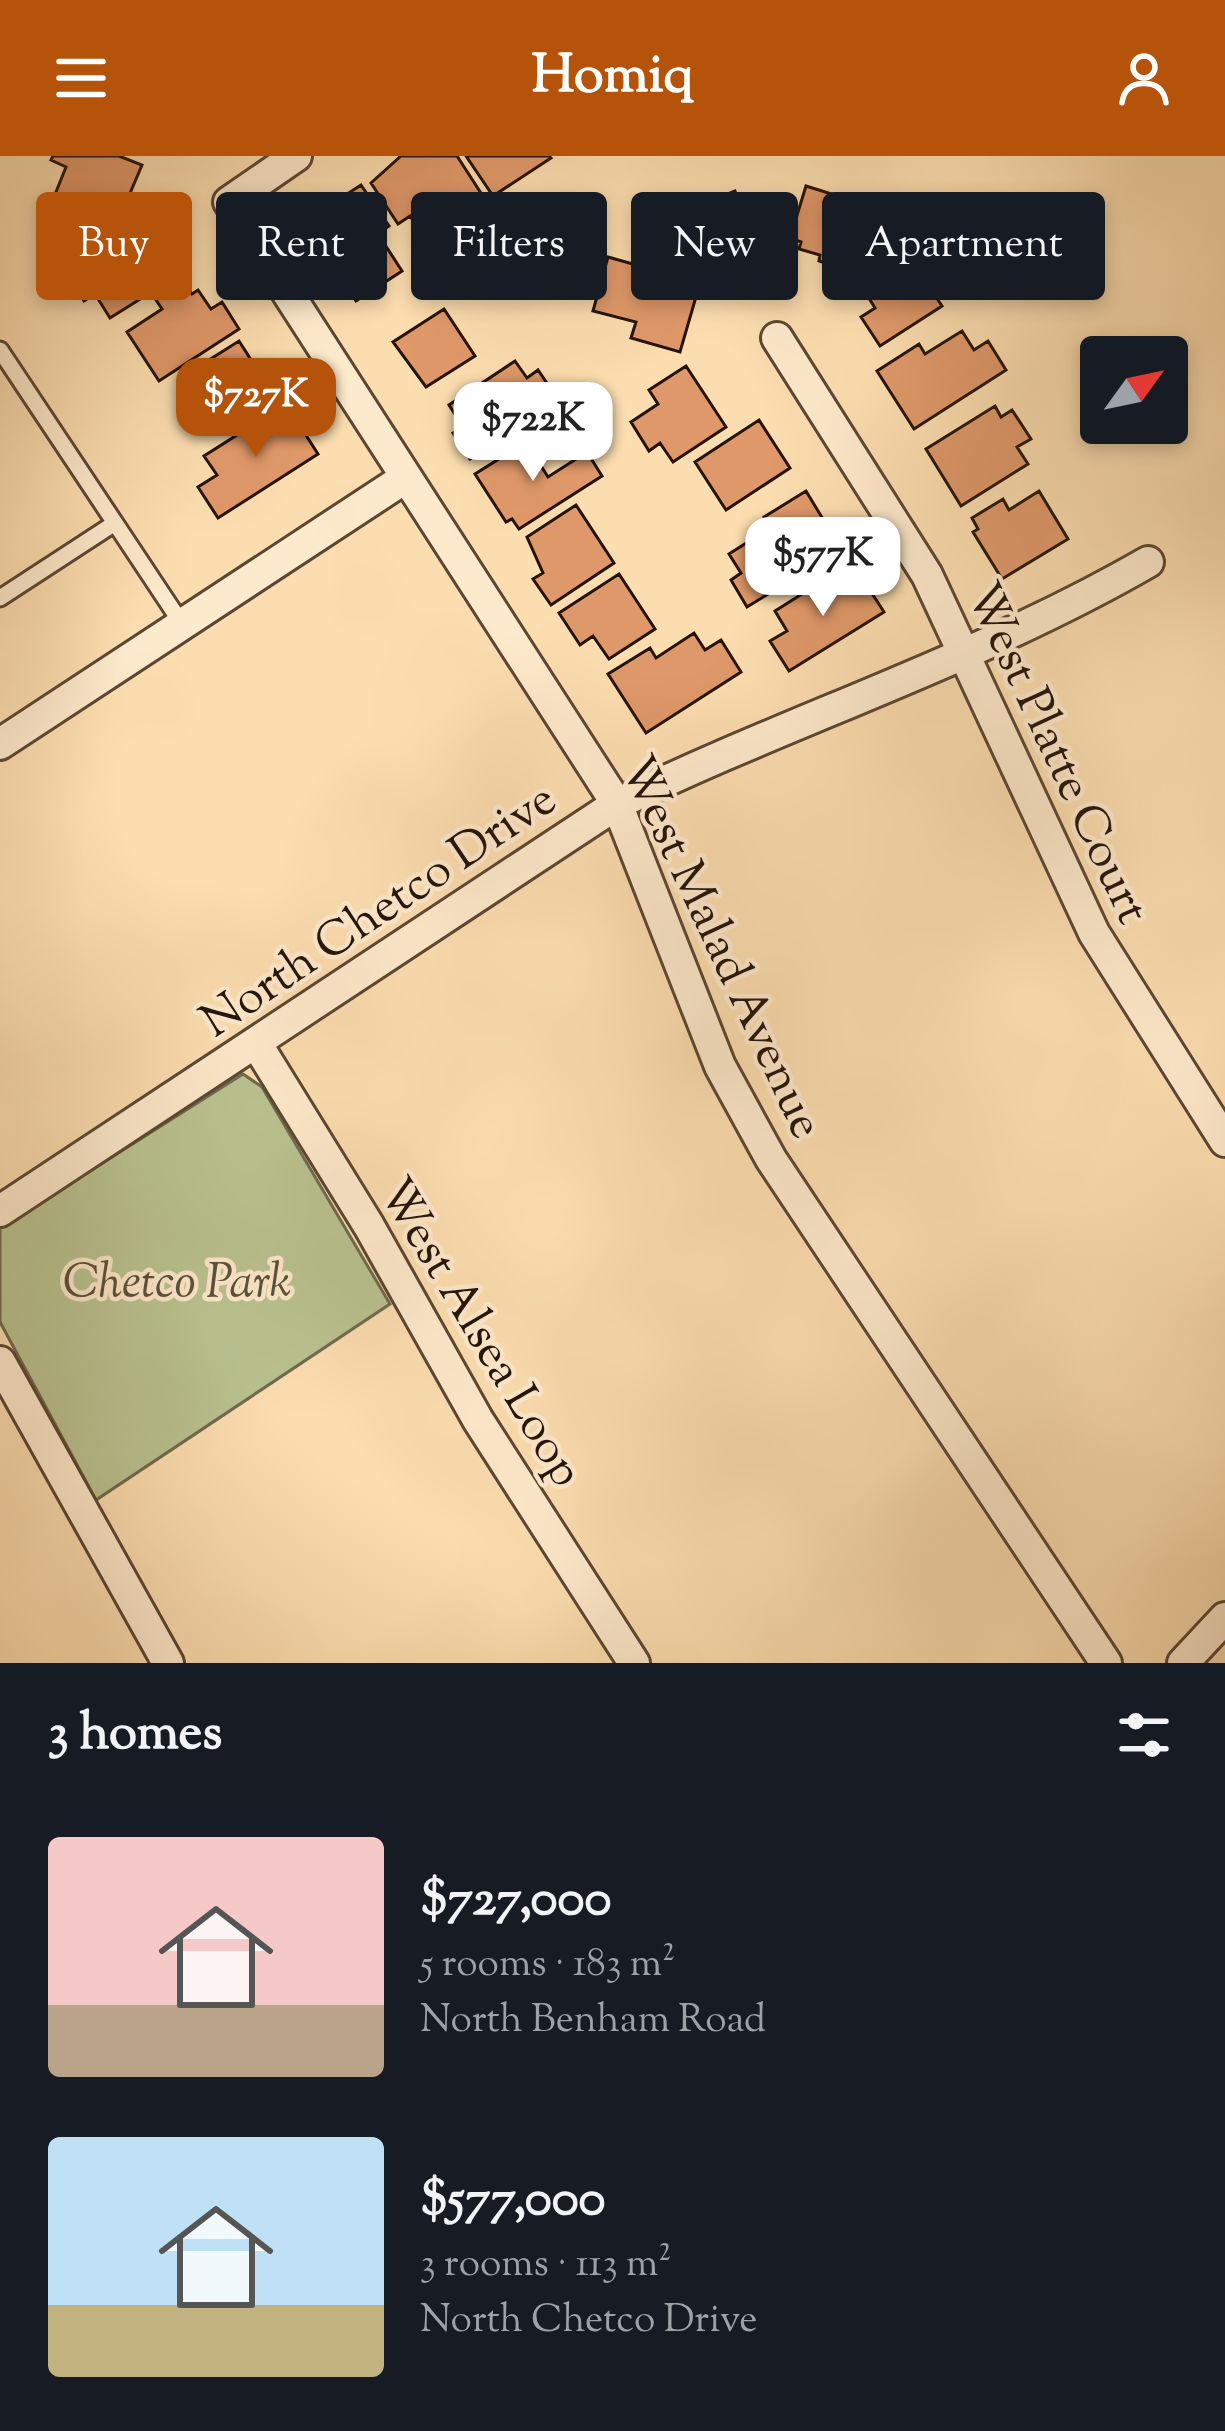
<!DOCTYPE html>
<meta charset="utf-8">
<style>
body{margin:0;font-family:"Sorts Mill Goudy",serif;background:#20242c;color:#f1f3f6;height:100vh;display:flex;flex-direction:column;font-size:45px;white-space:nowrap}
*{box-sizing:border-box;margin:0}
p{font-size:39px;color:#9ea1a6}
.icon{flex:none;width:66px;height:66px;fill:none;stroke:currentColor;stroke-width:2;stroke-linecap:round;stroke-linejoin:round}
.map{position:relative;height:1507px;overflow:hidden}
.details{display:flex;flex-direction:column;background:#171b24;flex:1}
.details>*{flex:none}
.guide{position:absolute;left:36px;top:36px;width:1155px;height:108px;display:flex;gap:24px}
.needle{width:78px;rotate:57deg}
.tools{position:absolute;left:1080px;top:180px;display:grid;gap:24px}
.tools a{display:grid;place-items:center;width:108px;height:108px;border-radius:12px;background:#171b24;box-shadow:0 6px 18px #0003;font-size:60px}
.price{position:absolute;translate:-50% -102px;padding:0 27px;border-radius:24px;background:#fff;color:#222;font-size:39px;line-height:78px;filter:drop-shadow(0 3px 6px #0008)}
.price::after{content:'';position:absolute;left:50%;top:72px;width:36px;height:27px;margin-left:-18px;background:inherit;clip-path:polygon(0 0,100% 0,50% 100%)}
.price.active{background:#b45309;color:#fff}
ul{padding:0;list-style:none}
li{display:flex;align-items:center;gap:36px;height:300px;padding:0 48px}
li span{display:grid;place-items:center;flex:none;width:336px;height:240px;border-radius:12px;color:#555}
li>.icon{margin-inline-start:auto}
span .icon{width:144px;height:144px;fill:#fffc;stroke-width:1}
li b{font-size:51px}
h2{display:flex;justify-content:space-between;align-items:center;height:144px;padding:0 48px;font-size:51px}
.pill{padding:0 42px;border-radius:12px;background:#171b24;box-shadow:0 6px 18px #0003;font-size:42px;line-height:108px}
.pill.active{background:#b45309;color:#fff}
header{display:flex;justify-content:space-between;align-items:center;height:156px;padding:0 48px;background:#b45309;color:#fff;font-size:54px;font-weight:700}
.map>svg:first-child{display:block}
.green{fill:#b9c290;stroke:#6f6a4d;stroke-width:3}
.building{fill:#df9869;stroke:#25130a;stroke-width:3}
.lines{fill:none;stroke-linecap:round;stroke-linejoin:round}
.lane-casing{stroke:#5b4633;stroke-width:21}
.street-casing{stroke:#5b4633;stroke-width:36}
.lane{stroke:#fde9cb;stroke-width:15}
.street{stroke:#fde9cb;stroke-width:30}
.labels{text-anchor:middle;stroke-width:9;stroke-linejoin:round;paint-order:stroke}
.street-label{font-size:48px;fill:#25130a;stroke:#fde9cb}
.park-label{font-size:48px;font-style:italic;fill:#595039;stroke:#fde9cb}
</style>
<header><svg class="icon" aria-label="menu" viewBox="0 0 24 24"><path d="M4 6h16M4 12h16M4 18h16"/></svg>Homiq<svg class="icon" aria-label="person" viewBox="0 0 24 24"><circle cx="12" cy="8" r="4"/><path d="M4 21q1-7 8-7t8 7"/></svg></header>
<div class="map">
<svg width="1225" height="1507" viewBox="0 0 1225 1507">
<rect width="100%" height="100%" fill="#fcddaf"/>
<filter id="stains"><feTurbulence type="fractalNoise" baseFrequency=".00167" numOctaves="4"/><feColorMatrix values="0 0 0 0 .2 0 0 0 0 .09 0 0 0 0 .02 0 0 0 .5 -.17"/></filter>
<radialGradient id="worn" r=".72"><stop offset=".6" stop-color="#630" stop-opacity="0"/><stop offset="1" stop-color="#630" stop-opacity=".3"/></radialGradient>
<path class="green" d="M243,918L262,931L390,1148L96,1344L0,1166V1072Z"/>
<path class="building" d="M53,0H119L142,9L119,63L56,36L66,11L51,4Z
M401,0H457L488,48L428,87L410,60L398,68L371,27Z
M466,0H549L551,2L493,40Z
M361,29L389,70L378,78L402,115L356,145L312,78L332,65L324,53Z
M806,30L867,49L847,114L819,105L820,99L799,93L801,86L790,82Z
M735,35L759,95L709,114L686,55Z
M138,67L160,100L147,108L161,130L110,162L95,138L84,145L64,114Z
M906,96L942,150L880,190L861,161L875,152L859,126Z
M608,101L700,127L680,196L631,182L636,166L593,155Z
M184,126L192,138L198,134L211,153L222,146L239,173L159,225L127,176L162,153L156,144Z
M444,153L475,200L426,231L393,186Z
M962,175L974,194L988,185L1006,214L914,273L877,215L919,188L925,198Z
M239,185L276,243L227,275L213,253L199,262L184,238L198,229L190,216Z
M515,205L527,222L538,214L559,245L470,303L453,277L463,271L449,249Z
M686,210L726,271L673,306L660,287L649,295L631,266L658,248L649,234Z
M286,248L318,298L218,362L198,331L217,319L204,300Z
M995,250L1001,261L1012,254L1031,283L1017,291L1028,308L961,350L926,293Z
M759,264L790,312L726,354L695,306Z
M526,286L548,321L587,296L602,320L519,373L512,363L506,366L475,318Z
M806,335L841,393L747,451L731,424L741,417L729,398L770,372L764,361Z
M1039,335L1068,383L1002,423L973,376L978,373L972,362L1003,343L1009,354Z
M576,349L614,407L551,449L533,423L543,417L527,381Z
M840,414L853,436L866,428L884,456L789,515L770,485L787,475L775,455Z
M619,418L655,473L609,503L593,480L580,489L559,457Z
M694,477L705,494L721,484L741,516L646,577L608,518L650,492L656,502Z"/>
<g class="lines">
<g class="lane-casing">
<path id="lane" d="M0,194L115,367
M0,442L115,367L182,468"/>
</g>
<g class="street-casing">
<path id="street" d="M296,0L229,46L617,648L720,910L771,1003L1106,1507
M777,182L927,419L1094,777L1225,985
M0,588L405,322
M256,887L369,1070L478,1264L634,1507
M0,1055L617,648C792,563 980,503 1148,406
M0,1206L168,1507
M1183,1507L1225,1462"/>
</g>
<use href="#lane" class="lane"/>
<use href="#street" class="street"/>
</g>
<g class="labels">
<g class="street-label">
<text transform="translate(1060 596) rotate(65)" y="17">West Platte Court</text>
<text transform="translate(377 752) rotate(-34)" y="17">North Chetco Drive</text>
<text transform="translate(724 790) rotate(65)" y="17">West Malad Avenue</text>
<text transform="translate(483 1175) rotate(59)" y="17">West Alsea Loop</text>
</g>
<g class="park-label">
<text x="177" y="1140">Chetco Park</text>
</g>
</g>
<rect width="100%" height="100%" filter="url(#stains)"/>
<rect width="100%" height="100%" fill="url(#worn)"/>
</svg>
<div class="tools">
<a><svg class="needle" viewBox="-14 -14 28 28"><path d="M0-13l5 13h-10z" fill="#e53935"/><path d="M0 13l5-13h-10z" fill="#9ea1a6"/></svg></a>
</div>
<b class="price active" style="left:256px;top:304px">$727K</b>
<b class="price" style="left:533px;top:328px">$722K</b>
<b class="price" style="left:823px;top:463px">$577K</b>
<div class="guide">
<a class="pill active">Buy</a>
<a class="pill">Rent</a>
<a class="pill">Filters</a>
<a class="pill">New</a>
<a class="pill">Apartment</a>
</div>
</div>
<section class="details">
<h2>3 homes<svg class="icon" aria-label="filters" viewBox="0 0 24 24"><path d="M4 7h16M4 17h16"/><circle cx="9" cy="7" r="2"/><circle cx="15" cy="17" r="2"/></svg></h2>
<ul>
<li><span style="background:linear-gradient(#f6c9c9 70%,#b9a48a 0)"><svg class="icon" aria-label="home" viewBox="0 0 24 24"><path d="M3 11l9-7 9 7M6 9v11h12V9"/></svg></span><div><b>$727,000</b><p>5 rooms · 183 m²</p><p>North Benham Road</p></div></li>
<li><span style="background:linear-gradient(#bfe0f5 70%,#c2b280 0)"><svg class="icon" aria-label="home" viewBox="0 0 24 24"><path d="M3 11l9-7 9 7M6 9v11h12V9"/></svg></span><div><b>$577,000</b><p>3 rooms · 113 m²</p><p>North Chetco Drive</p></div></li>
</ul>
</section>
